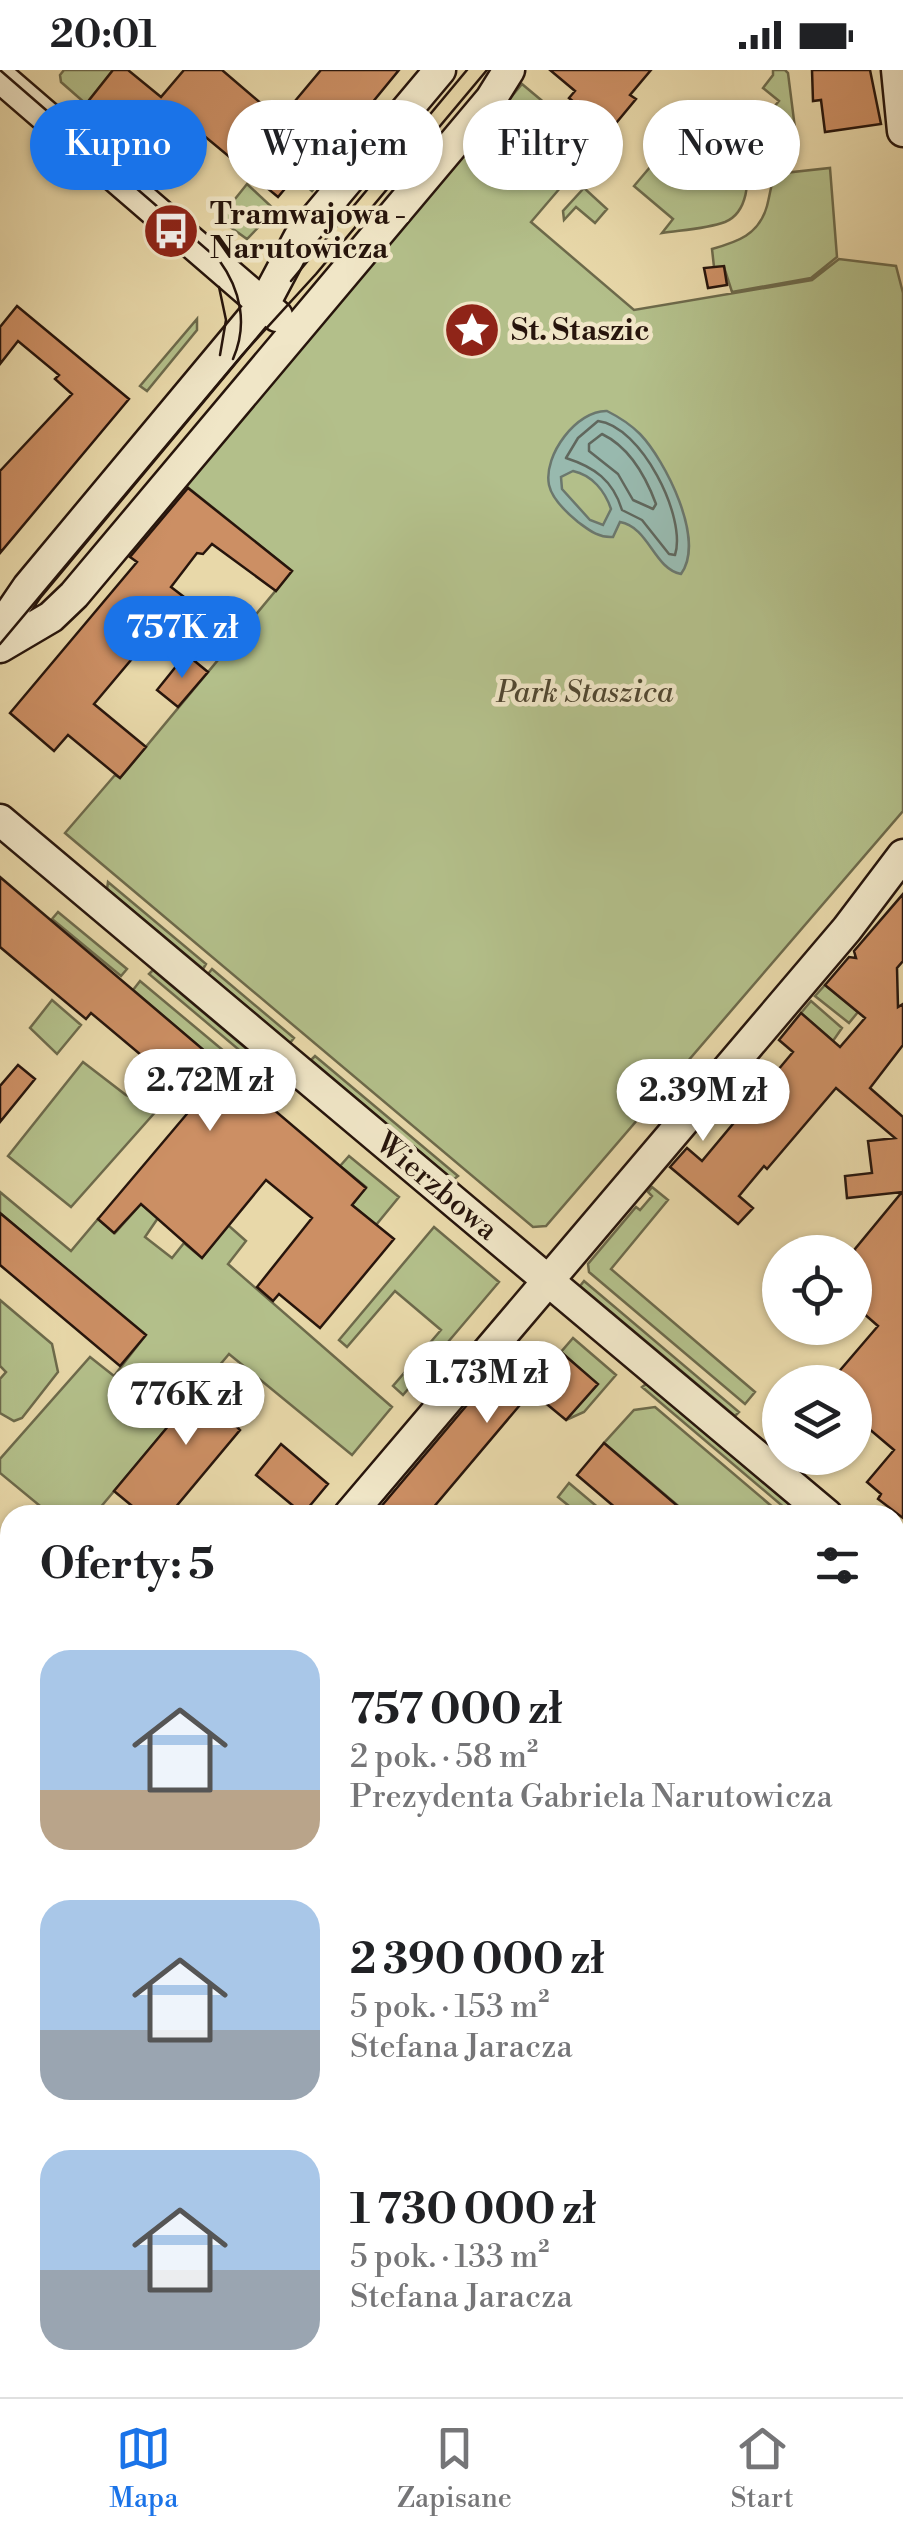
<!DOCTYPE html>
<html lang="pl">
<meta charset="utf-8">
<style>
body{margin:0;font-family:"Libre Bodoni",serif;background:#f6f6f6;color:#202124;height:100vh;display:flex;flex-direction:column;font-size:38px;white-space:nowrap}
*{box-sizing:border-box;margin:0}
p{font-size:32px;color:#757577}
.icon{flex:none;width:55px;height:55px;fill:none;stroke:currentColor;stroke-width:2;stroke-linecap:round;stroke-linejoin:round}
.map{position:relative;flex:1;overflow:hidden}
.side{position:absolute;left:0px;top:1435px;width:905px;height:892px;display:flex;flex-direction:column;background:#fff;border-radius:30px 30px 0 0;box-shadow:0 2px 8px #0004}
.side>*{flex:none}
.guide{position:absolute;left:30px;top:30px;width:845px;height:90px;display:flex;gap:20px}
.controls{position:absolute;left:762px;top:1165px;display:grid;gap:20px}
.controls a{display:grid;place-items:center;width:110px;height:110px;border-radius:50%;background:#fff;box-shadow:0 2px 8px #0004;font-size:50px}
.price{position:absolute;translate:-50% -85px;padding:0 22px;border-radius:35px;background:#fff;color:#222;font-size:32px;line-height:65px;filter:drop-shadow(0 2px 5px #0008)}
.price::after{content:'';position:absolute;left:50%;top:60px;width:30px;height:22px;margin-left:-15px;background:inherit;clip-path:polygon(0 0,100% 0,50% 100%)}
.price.on{background:#1a73e8;color:#fff}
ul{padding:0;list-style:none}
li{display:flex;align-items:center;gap:30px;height:250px;padding:0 40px}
li span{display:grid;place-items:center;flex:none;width:280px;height:200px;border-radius:30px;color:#555}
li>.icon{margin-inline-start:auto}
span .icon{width:120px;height:120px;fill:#fffc;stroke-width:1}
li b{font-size:42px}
h2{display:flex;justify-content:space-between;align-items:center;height:120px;padding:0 40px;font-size:42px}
.tag{padding:0 35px;border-radius:45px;background:#fff;box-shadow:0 2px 8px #0004;font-size:35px;line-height:90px}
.tag.on{background:#1a73e8;color:#fff}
.status{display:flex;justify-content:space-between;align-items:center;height:70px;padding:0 50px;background:#fff;direction:ltr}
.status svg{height:28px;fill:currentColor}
.tab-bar{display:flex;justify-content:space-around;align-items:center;height:140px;border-top:2px solid #e0e0e0;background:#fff;font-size:28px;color:#757577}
.tab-bar a{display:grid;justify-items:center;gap:5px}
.tab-bar .on{color:#1a73e8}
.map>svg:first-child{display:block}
.green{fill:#b3bf8a;stroke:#6d6a4b;stroke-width:2.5}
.water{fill:#98b9ae;stroke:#6b776d;stroke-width:2.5;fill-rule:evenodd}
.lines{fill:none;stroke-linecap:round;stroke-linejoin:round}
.shore{stroke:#60675d;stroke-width:2.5}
.building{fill:#cc8f64;stroke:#27150c;stroke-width:2.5}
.secondary-casing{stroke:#27150c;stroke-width:35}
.primary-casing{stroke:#27150c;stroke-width:38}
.secondary{stroke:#f0e6c7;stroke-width:30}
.primary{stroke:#e8d8a9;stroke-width:32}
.tram{stroke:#27150c;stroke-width:2.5}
.labels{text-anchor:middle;stroke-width:9;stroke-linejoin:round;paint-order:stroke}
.poi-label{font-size:30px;font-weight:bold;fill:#27150c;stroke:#f0e6c7;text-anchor:start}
.park-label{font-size:30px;font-style:italic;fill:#514832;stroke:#f0e6c7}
.street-label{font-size:30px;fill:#27150c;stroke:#f0e6c7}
</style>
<div class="status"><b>20:01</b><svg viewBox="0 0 49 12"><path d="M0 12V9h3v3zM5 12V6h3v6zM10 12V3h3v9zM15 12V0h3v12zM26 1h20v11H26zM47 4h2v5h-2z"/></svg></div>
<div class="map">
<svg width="903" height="2327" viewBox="0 0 903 2327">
<rect width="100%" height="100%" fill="#e8d8a9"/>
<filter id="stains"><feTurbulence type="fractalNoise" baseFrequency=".002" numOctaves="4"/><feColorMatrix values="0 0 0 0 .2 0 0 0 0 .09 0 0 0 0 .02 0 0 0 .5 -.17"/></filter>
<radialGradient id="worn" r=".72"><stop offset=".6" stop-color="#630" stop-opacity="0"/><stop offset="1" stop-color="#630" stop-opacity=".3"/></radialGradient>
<path class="green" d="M64,0H113L86,34L61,12L60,5Z
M773,0H785L788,3L797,74L767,76L764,74L778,62L765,49L751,60L744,45L751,33L767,45L779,31L763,18L773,5Z
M522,14L596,76L531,152L634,240L812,210L839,189L896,196L903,223V741L546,1156L533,1157L65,763L115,705L120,708L292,501L186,416Z
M695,44L709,56L707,58L716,69L722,65C729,72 738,80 742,89C752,109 747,143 725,152C706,159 682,160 662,163L673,149L634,116Z
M359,50L367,57L312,121L305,115Z
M830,98L837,187L811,208L732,222L724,197H714L712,179C737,172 759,165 767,136C770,125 771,114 775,104Z
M247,114L275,140L247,169L219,149Z
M584,118L607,139L595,153L576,137L564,150L563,141Z
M197,249V260L147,321L140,316Z
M108,812L206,894L203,899L107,819Z
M58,842L127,899L121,906L52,849Z
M212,899L294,968L290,973L208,904Z
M153,900L274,1002L270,1006L149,904Z
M140,911L243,997L235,1007L133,920Z
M825,915L858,942L849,953L815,926Z
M52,930L81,955L57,984L30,958Z
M811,931L842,958L833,971L801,943Z
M315,986L458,1106L453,1110L311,990Z
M83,992L126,1025L149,1032L158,1039L71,1137L8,1086Z
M349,1086L399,1127L376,1155L352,1135L366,1117L340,1096Z
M652,1117L668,1130L611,1199L755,1322L745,1334L589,1202L588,1194L636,1137L640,1140L652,1126L648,1122Z
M0,1122L71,1181L98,1149L115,1163L141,1134L158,1148L145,1167L172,1188L184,1173L202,1188L228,1155L246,1171L228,1194L392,1337L352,1385L229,1284L94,1445H51L0,1403V1389L90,1287L114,1306L145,1266L0,1143Z
M434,1157L499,1212L403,1325L393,1316L441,1260L395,1221L347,1277L339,1270Z
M584,1211L739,1342L735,1346L580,1216Z
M0,1230L52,1274L58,1302L22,1348L14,1351L0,1343V1309L6,1302L0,1296Z
M573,1268L616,1305L584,1342L566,1350L597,1314L561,1282Z
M646,1314L649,1316L802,1445H793L642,1317Z
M655,1337L782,1445H689L604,1373L634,1340Z
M569,1413L607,1445H580L558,1427Z
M0,1549L10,1557V1617L0,1629Z
M896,1592L903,1594V1669L895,1679Z
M20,2318H154L165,2327H12Z
M700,2318H827L819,2327H691Z"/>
<path class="water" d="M607,341C619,347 630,354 640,364C665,390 706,470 681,504C654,499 649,457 620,452L613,467C598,468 589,460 578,452C567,443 552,429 549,415C543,385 577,340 607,341ZM573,401C592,405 605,421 611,439L603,455L590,450L562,419L561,407Z"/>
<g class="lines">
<path class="shore" d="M598,351C641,356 687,447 675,485L669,484L642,450L622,440C613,410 594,397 566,388L578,368Z
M602,364C629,377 646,407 656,434L653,439L633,430L618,404L589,381V374Z"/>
</g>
<path class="building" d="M113,0H128L161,27L184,0H222L277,47L287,34L290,37L321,0H399L317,100L305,95L278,127L179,45L146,84L134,76L86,34Z
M550,0H651L630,25L636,29L612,58L589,39L586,42L569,28L575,21Z
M812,0H870L881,54L825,62L821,30L813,31Z
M724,196L727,215L708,218L704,198Z
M17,236L129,329L0,483V401L72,324L55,309L59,305L18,271L0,294V257Z
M188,418L292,501L276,521L212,474L203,484L197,483L171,517L209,546L200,558L203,560L177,594L147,571L94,634L146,677L120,708L68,665L54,681L10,643L137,492L130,487Z
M186,584L208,602L178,637L157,620Z
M0,807L366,1118L352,1135L394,1169L320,1258L279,1224L273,1231L257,1217L312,1148L266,1110L202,1188L141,1134L114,1163L98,1149L197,1032L91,943L86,949L0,877Z
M903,824V891L897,898L898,937L903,934V975L870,1018L903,1047V1448L878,1429L881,1424L867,1412L894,1380L855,1347V1312H830L878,1256L855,1236V1179L902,1122L847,1128L845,1106L872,1103L868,1071L895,1068L836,1018L767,1099L764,1096L739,1126L753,1138L738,1154L670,1097L687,1078L702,1091L793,982L779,970L801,943L840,977L865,948L825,915L849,887L856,888L854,881Z
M18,995L35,1009L0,1052V1016Z
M0,1143L146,1265L120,1296L0,1195Z
M516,1277L544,1300L561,1282L598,1314L566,1350L537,1326L530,1334L525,1329L427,1445H374Z
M215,1300L255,1333L236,1356L240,1360L169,1445H143L114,1421Z
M604,1373L688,1445H624L577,1405Z
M281,1374L328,1414L303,1444L256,1405Z"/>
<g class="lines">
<g class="secondary-casing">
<path id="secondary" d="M897,0L903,61
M0,7L277,246
M0,558L28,517L264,234L299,168L440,0
M0,577L51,547L74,525L491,29L509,0
M0,750L827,1445
M349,1445L847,859L903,785
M895,1504L903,1510
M0,1856L10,1845"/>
</g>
<g class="primary-casing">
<path id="primary" d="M0,2055L10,2064
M0,2130L10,2139
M221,2318L232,2327
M308,2318L318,2327"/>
</g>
<use href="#secondary" class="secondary"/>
<use href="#primary" class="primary"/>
<path class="tram" d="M0,0L219,190C241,220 248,255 233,289
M291,211L467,0
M219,217L226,250L220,285
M0,574L243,284L316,204L487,0"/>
</g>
<defs>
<g id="bus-disc" transform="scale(2.875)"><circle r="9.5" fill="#8f2418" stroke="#f0e6c7"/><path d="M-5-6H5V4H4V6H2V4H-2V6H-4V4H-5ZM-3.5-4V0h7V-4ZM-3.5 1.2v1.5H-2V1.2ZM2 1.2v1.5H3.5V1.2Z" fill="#fff"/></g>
<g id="sight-disc" transform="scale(2.875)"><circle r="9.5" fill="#8f2418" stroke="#f0e6c7"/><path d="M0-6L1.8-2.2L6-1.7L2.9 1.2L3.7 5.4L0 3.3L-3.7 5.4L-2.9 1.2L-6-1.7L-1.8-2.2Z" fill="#fff"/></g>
</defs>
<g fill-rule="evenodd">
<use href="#bus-disc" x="171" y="161"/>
<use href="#sight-disc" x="472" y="260"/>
</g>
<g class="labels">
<g class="poi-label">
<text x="210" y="154">Tramwajowa -<tspan x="210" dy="34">Narutowicza</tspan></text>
<text x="511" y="270">St. Staszic</text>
</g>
<g class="park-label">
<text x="585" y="632">Park Staszica</text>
</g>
<g class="street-label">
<text transform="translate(437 1116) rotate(40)" y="10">Wierzbowa</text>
</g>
</g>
<rect width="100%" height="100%" filter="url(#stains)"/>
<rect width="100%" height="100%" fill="url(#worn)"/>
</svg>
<div class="controls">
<a><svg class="icon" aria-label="locate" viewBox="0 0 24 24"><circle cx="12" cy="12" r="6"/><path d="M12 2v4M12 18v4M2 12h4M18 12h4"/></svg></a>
<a><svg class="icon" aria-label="layers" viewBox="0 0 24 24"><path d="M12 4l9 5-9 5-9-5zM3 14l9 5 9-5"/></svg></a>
</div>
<b class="price on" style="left:182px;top:611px">757K zł</b>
<b class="price" style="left:210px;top:1064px">2.72M zł</b>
<b class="price" style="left:703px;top:1074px">2.39M zł</b>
<b class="price" style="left:487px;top:1356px">1.73M zł</b>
<b class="price" style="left:186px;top:1378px">776K zł</b>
<div class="guide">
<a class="tag on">Kupno</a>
<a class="tag">Wynajem</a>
<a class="tag">Filtry</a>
<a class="tag">Nowe</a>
</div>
<section class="side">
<h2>Oferty: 5<svg class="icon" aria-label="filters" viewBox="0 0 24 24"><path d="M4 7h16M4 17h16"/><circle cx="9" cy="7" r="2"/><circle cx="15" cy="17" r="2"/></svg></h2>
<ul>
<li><span style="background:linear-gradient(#a9c7e8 70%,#b9a48a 0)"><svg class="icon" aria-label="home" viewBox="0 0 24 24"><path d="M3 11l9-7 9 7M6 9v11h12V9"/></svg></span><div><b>757 000 zł</b><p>2 pok. · 58 m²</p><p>Prezydenta Gabriela Narutowicza</p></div></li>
<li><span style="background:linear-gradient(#a9c7e8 65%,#9aa5b1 0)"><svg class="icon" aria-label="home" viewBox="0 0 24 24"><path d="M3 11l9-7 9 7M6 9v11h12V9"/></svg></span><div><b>2 390 000 zł</b><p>5 pok. · 153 m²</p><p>Stefana Jaracza</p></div></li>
<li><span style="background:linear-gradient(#a9c7e8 60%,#9aa5b1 0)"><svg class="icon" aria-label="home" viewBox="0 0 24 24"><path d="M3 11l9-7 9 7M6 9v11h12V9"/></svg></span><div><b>1 730 000 zł</b><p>5 pok. · 133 m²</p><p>Stefana Jaracza</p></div></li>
</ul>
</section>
</div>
<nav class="tab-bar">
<a class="on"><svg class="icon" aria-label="map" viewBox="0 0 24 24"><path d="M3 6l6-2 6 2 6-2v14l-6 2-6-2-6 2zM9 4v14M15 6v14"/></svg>Mapa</a>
<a><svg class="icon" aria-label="saved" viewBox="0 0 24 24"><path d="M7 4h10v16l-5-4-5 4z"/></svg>Zapisane</a>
<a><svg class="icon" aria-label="home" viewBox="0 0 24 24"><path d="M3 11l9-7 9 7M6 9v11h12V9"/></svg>Start</a>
</nav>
